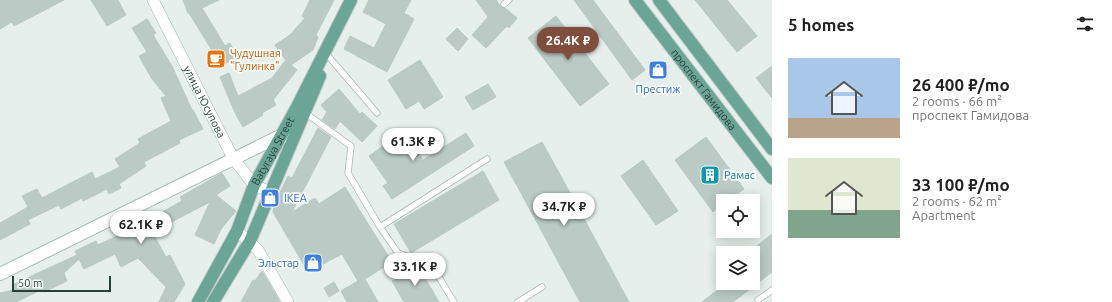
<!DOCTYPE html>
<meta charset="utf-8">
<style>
body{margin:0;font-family:Ubuntu,sans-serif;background:#f2f2f2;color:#222;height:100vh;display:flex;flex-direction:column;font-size:15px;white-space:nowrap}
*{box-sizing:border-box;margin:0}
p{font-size:13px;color:#767676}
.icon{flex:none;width:22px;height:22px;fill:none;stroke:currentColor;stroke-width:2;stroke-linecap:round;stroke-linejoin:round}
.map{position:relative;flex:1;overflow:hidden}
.side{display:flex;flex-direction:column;background:#fff;width:340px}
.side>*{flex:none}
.controls{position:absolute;left:716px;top:194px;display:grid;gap:8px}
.controls a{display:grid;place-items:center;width:44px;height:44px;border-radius:0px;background:#fff;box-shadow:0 2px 10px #0003;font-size:20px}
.scale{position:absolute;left:12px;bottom:10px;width:99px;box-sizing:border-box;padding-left:4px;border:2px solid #24423a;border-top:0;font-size:11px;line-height:14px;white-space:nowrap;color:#24423a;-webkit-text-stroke:3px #f7fbf9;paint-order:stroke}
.price{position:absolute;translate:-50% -34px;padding:0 9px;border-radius:14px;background:#fff;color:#222;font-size:13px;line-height:26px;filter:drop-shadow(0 1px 2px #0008)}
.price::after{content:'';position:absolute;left:50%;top:24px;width:12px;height:9px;margin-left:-6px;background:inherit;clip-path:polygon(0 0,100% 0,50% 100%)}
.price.selected{background:#804e3d;color:#fff}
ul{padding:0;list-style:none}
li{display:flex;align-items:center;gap:12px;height:100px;padding:0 16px}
li span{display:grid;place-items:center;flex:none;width:112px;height:80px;border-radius:0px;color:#555}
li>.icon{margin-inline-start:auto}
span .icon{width:48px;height:48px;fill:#fffc;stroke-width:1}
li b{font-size:17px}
h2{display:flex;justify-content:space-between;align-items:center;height:48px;padding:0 16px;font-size:17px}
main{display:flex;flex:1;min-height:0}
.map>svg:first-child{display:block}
.building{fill:#bbcac4;stroke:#b8c9c2}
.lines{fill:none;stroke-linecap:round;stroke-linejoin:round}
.lane-casing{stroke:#a8b8b2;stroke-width:7}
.street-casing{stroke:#a8b8b2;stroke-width:12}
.secondary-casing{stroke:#a4bbb3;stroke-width:14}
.primary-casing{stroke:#c2cac8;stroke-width:14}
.lane{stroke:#fff;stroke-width:5.5}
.street{stroke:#fff;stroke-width:11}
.secondary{stroke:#fff;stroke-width:12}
.primary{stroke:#6aa596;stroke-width:12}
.labels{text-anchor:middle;stroke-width:3.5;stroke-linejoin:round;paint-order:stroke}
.food-label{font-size:11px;fill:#c56008;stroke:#f7fbf9;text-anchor:start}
.shop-label{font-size:11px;fill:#366cbe;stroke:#f7fbf9}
.street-label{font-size:11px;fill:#24423a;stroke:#f7fbf9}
.culture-label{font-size:11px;fill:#0d838f;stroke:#f7fbf9;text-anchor:start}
</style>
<main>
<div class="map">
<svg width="772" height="302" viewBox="0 0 772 302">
<rect width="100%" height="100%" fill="#e6efeb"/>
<path class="building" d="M0,0H64L14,26L12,22L0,29Z
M91,0H118L126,15L107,26Z
M183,0H219L202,8L225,46L230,43L237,57L217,68L209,54L213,52L189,13H188Z
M310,0H334L316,35L318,37L313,50L291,65L297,70L273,100L276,105L262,113L263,115L243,127L236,115L220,77L229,73L238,96L272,78L285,61L287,62L275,45L290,35L305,18L302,16Z
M369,0H411L404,13L414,19L387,72L344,49L350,36L374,48L386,24L363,12Z
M476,0H496L501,7L505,8L517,18L509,28L507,26L486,48L472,35L488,17Z
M574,0H593L645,70L632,80Z
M695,0H727L757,36L737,52Z
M556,16L609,84L580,106L528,38Z
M147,19L156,33L153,35L172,66L192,110H193L203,129L179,140L180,143L144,162L146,166L119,184L121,188L109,194L107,189L83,201L82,198L61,209L59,205L28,220L30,224L0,240V223L28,207L22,196L37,189L42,198L92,172L95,179L120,167L115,159L140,143L138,139L171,121L161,98L166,96L152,79L139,56L147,52L132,28Z
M457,28L468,39L458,51L446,39Z
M420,60L443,97L424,109L419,101L406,109L388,80Z
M772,66V98L756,78Z
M488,84L496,97L473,110L465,97Z
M339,89L360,114L362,112L377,126L362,142L340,121L335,129L322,120L327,112L321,105Z
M318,128L331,137L292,212L315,198L319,204L345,187L392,262L365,279L378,302H347L341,291L358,281L342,254L308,272L273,212L274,205L288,176L292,178Z
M403,132L423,160L466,133L474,146L392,199L383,186L388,183L369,156Z
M706,137L744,189L727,201H723V204L713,212L675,160Z
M542,142L563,180L629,302H580L521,193L504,162Z
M643,160L678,211L656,225L621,176Z
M483,171L499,200L411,253L394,224Z
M222,173L230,186L216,195L236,211L221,229L214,244L195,235L210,202L152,232L166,257L170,255L185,284L174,302H159L166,287L138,258L121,267L115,254L84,269L79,259L64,273L67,281L44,292L43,289L16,302H0V293L14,290L12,285L77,255L75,251L96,241L98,245L128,231L182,201L180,197Z
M772,234V272L733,302H702L720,288L716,283H753V249Z
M418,266L439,302H404L392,281Z
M262,271L280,302H241L253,280L255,281Z
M334,282L339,291L329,297L324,288Z"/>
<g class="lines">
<g class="lane-casing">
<path id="lane" d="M504,4L509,0
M323,54L329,57L377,113
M304,112L351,146L348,173L380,227L398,253L431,264L454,302
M380,227L487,159
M758,300L772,290
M518,302L542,287"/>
</g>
<g class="street-casing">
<g id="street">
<path id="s1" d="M153,0L233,158L254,185L270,192"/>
<path d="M237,231L258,250L288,302"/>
</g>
</g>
<g class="secondary-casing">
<path id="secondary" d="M0,274L282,135L286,137"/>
</g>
<g class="primary-casing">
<g id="primary">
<path id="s2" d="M635,0L772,178"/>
<path d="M659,0L772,149"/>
<path id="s3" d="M198,302L237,231L254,185L297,107L351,0"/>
<path d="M213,302L250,241L320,76"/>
</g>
</g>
<use href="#lane" class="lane"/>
<use href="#street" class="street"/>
<use href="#secondary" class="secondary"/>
<use href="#primary" class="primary"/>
</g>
<defs>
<g id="cafe-square" transform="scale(1)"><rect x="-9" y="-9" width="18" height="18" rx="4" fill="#e8710a" stroke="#f7fbf9"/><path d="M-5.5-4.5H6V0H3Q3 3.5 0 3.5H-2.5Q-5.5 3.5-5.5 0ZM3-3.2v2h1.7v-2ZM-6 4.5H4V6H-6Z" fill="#fff"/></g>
<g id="shop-square" transform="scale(1)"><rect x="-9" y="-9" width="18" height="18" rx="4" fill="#3f7fe0" stroke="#f7fbf9"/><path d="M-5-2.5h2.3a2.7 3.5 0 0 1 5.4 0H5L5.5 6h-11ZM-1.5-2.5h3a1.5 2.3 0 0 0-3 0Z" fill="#fff"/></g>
<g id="building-square" transform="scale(1)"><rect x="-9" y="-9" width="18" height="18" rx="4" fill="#0f9aa8" stroke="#f7fbf9"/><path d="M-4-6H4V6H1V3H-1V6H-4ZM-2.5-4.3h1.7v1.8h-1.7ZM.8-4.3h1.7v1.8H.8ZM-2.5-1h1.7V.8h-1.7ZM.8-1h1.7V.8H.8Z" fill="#fff"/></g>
</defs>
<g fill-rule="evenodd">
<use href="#cafe-square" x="216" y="59"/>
<use href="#shop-square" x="658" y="70"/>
<use href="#building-square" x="710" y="175"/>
<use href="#shop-square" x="270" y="198"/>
<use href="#shop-square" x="313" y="263"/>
</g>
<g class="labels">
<g class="food-label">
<text x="230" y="57">Чудушная<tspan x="230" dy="13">"Гулинка"</tspan></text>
</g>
<g class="shop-label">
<text x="658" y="93">Престиж</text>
<text x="284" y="202" text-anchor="start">IKEA</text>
<text x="299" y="267" text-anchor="end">Эльстар</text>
</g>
<g class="street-label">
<text dy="4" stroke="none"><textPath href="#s2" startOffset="113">проспект Гамидова</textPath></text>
<text dy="4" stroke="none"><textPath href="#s1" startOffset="114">улица Юсупова</textPath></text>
<text dy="4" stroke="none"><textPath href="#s3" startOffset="169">Batyraya Street</textPath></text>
</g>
<g class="culture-label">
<text x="724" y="179">Рамас</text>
</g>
</g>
</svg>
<div class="controls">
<a><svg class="icon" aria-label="locate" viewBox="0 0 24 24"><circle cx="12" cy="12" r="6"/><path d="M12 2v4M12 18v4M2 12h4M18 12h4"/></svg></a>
<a><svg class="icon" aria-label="layers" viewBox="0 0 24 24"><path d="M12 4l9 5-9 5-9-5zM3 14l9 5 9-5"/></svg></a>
</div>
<div class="scale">50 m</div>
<b class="price selected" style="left:568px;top:61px">26.4K ₽</b>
<b class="price" style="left:413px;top:162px">61.3K ₽</b>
<b class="price" style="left:564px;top:227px">34.7K ₽</b>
<b class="price" style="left:141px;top:245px">62.1K ₽</b>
<b class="price" style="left:415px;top:287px">33.1K ₽</b>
</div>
<section class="side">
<h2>5 homes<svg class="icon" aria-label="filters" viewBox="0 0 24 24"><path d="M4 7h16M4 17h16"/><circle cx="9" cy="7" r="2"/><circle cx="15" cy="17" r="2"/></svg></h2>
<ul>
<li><span style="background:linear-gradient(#a9c7e8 75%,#b9a48a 0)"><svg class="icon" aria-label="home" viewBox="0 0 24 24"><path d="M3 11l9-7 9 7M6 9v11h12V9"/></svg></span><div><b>26 400 ₽/mo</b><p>2 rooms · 66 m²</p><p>проспект Гамидова</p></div></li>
<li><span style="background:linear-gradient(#dfe7d0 65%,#7fa58c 0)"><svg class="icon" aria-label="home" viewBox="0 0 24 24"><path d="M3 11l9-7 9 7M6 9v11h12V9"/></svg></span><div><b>33 100 ₽/mo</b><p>2 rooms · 62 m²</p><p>Apartment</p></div></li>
</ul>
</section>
</main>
